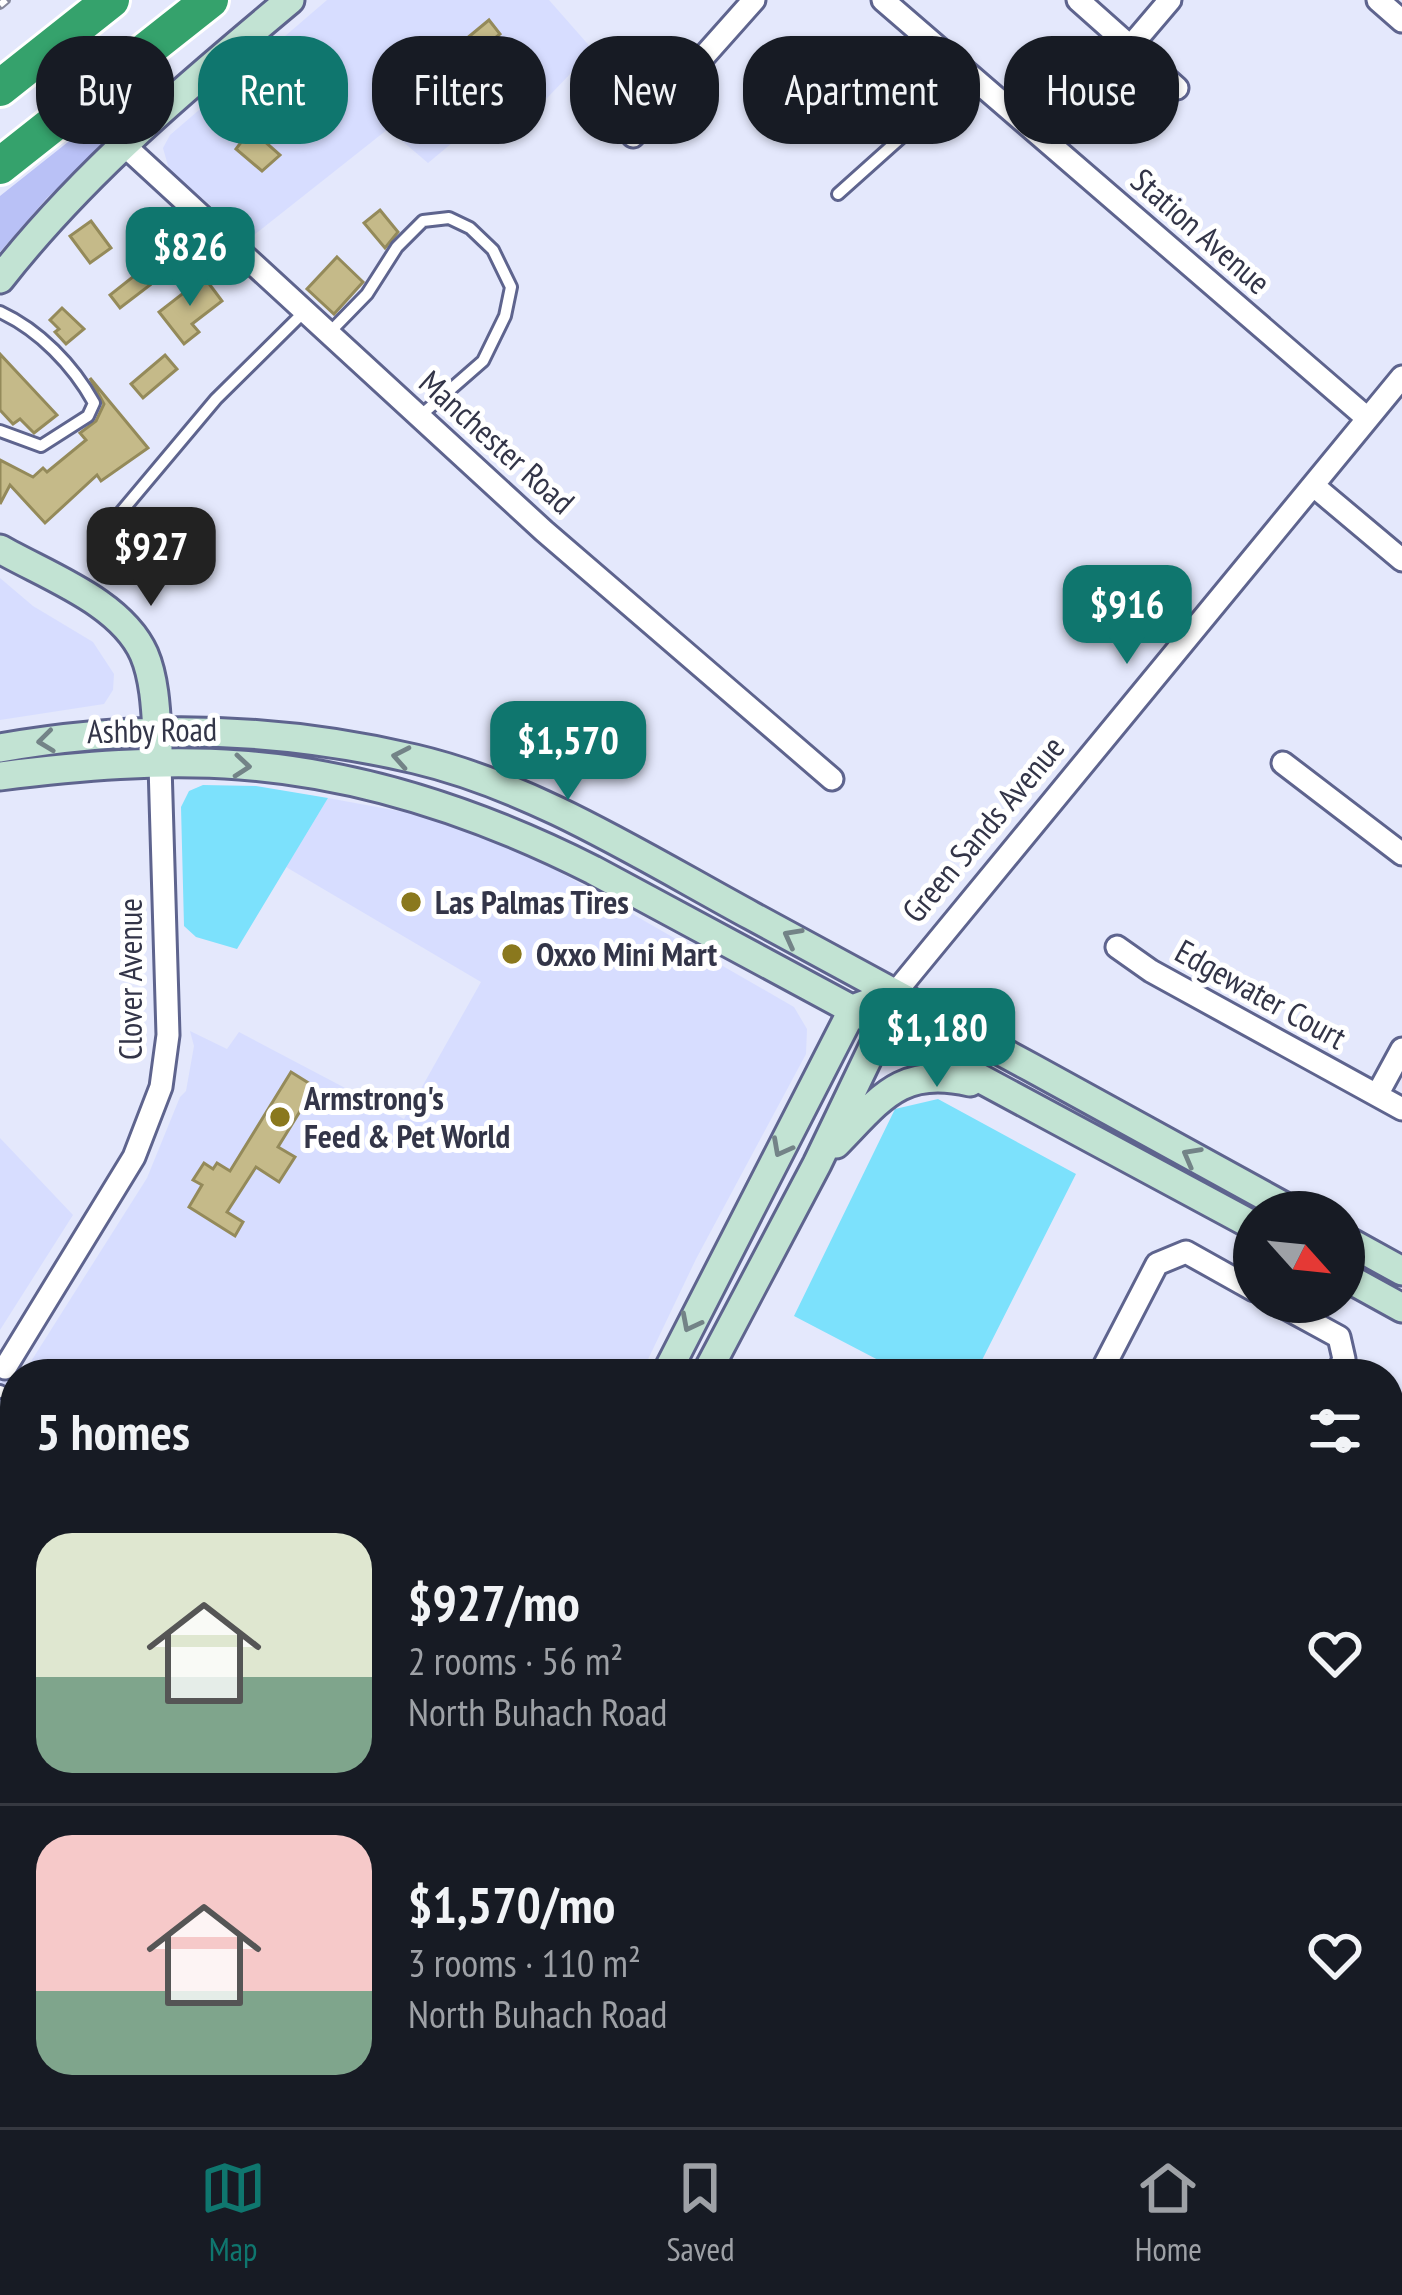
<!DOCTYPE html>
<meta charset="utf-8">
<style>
body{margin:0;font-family:"PT Sans Narrow",sans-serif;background:#242831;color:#f1f3f6;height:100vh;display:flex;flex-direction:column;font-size:45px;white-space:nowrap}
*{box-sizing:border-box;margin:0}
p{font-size:39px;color:#9ea1a6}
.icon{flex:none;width:66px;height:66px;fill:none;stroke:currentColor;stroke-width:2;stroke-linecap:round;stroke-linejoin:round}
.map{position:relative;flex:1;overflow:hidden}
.side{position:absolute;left:0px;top:1359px;width:1404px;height:768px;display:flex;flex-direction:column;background:#171b24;border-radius:48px 48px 0 0;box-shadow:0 3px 9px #0004}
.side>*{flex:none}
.hud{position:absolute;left:36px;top:36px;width:1332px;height:108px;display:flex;gap:24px}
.needle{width:78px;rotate:117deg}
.controls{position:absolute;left:1233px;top:1191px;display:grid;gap:24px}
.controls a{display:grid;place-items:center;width:132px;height:132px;border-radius:50%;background:#171b24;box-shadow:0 3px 9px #0004;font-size:60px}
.price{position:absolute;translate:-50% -102px;padding:0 27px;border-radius:24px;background:#0f766e;color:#fff;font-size:39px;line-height:78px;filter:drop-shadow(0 3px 6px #0008)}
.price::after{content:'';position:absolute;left:50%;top:72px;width:36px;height:27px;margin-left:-18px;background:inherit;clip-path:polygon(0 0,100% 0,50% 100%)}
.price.current{background:#222;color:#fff}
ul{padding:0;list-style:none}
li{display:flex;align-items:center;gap:36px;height:300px;padding:0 36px}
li+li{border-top:3px solid #363941}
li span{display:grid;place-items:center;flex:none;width:336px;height:240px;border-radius:36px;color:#555}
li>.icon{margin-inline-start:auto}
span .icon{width:144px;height:144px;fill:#fffc;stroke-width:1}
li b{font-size:51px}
h2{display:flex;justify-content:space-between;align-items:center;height:144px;padding:0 36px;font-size:51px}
.tag{padding:0 42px;border-radius:48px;background:#171b24;box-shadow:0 3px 9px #0004;font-size:42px;line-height:108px}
.tag.current{background:#0f766e;color:#fff}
.dock{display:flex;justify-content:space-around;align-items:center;height:168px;border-top:3px solid #363941;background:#171b24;font-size:33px;color:#9ea1a6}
.dock a{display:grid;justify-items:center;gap:6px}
.dock .current{color:#0f766e}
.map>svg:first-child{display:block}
.built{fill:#d7ddff}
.green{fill:#b9c1f6}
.water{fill:#7ce1fc}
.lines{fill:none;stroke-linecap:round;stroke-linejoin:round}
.stream{stroke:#7ce1fc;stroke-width:6}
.building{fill:#c5ba89;stroke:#948a5a;stroke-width:3}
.service-casing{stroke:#5e648e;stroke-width:16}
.minor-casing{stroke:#5e648e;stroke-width:27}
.secondary-casing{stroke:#5e648e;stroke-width:33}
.motorway-casing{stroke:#fff;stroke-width:42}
.service{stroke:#fff;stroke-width:10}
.minor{stroke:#fff;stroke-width:21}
.secondary{stroke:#c2e3d3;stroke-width:27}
.motorway{stroke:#35a26c;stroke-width:36}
.rail-casing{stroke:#85889b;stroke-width:10}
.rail{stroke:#fff;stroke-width:6;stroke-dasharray:18;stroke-linecap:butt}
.oneway{stroke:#738387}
.poi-dot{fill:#8a781d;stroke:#fff;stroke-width:4.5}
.labels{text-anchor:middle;stroke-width:10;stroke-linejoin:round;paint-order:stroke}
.street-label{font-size:33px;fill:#333548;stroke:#fff}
.poi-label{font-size:33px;font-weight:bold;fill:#333548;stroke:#fff;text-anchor:start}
</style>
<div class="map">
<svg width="1402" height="2127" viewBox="0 0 1402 2127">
<rect width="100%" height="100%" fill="#e4e8fc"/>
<path class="built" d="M327,0H549L593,50L527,119L506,98L428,163L388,129L249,239L169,169L163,148L170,135Z
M0,578L33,606L93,642L114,674L113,690L104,704L0,720Z
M328,798L420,815L476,833L544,863L794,1007L807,1029L806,1054L696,1259L641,1374H23L147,1178L180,1097L186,1091L194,1046L190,1031L227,1049L239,1032L404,1119L481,982L286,867Z
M0,1138L73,1215L0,1330Z
M0,1371L15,1379V1807L0,1806Z"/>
<path class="green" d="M97,119L113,137L47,198L0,252V196Z"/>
<path class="water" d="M203,785L256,786L328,798L237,949L196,937L184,926L181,807L189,791Z
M938,1099L1076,1174L977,1370L972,1374H905L794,1316L895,1109Z"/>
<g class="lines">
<path class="stream" d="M0,1837L15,1838
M595,2112L622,2127
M705,2112L711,2127"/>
</g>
<path class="building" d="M489,20L500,34L442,81L431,68Z
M230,111L280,155L262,171L236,149L242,141L220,122Z
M380,210L398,232L385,248L364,223Z
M91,221L111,248L90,263L70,236Z
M337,257L363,282L334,314L307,289Z
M139,272L150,285L120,308L110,295Z
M204,277L222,301L192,324L199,332L184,344L159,312Z
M62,308L84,329L66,344L55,332L59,329L50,320Z
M0,354L57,415L34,433L20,419L13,424L0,410Z
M165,355L177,369L143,398L131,384Z
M90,378L148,448L101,481L97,475L45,523L10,485L0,504V460L33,477L43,468L47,472L86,440L80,433L96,421L104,404Z
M291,1072L315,1087L278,1147L295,1157L279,1182L256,1167L227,1212L243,1222L235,1236L189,1207L202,1185L193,1180L204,1163L213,1169L217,1163L230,1171Z
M0,1620L15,1631V1721L0,1711Z"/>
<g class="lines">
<g class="service-casing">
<path id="service" d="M838,194L971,75
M0,312C39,330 73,365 94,403L88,416L41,446L0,431
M329,333L367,294L397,247L423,221L449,218L470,228L493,250L511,287L505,316L483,361L420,416
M101,536L216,399L305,311
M0,1391L15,1399
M0,1748L15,1756"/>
</g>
<g class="minor-casing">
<path id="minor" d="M883,0L1367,418
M1078,0L1177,88
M1378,0L1402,21
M1130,47L1170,0
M633,136L754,0
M124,145L544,531L832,779
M1314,486L1402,560
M1283,763L1402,854
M1117,947L1151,971L1402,1109
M895,993L1402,377
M1377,1095L1402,1049
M1275,1302L1339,1337L1344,1359L1337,1374
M5,1368L134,1157L161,1087L168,1035L160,765
M1100,1374L1157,1264L1186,1252L1254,1290
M1389,1745L1402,1719
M1389,1970L1402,1977
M965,2127L972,2112
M1201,2127L1209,2112"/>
</g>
<g class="secondary-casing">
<path id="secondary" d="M0,279C82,174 187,86 290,0
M0,549C47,576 121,602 144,654C156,682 156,719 158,748
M0,748C139,723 278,727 415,759C534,787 645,858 752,916C933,1013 1114,1113 1294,1212
M0,776C79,766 160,759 240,765C363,774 484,815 593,870L1254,1226
M836,1144C881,1098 901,1066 970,1082
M1344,1239L1402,1271
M1344,1276L1402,1308
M666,1374L853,1009L869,1003
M706,1374L817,1164L889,1014
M326,2127L334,2112"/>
</g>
<g class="motorway-casing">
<path id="motorway" d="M0,88L111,0
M0,166L210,0"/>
</g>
<use href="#service" class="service"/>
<use href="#minor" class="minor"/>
<use href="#secondary" class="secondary"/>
<use href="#motorway" class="motorway"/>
<g class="rail-casing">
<path id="rail" d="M0,5L6,0"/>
</g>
<use href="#rail" class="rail"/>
</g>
<defs><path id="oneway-chevron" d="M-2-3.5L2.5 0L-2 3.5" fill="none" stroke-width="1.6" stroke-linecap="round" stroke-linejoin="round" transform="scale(3)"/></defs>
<g class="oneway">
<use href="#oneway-chevron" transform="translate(46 741) rotate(173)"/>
<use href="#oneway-chevron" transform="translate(401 757) rotate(-169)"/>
<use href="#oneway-chevron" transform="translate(242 766) rotate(5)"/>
<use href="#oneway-chevron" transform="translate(792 937) rotate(-152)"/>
<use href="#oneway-chevron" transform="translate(781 1148) rotate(118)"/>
<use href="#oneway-chevron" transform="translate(1191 1156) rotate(-151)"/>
<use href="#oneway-chevron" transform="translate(690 1323) rotate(117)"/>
</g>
<g class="poi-dot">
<circle cx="411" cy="902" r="12"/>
<circle cx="512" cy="954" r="12"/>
<circle cx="280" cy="1117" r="12"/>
</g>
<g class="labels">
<g class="street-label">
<text transform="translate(1201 231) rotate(41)" y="12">Station Avenue</text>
<text transform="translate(497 442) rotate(42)" y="12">Manchester Road</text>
<text transform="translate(152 730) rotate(-1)" y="12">Ashby Road</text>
<text transform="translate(983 829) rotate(-50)" y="12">Green Sands Avenue</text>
<text transform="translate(130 979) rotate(-90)" y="12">Clover Avenue</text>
<text transform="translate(1261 994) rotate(29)" y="12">Edgewater Court</text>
</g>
<g class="poi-label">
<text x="435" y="914">Las Palmas Tires</text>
<text x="536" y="966">Oxxo Mini Mart</text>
<text x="304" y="1110">Armstrong's<tspan x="304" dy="38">Feed &amp; Pet World</tspan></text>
</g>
</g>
</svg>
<div class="controls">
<a><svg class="needle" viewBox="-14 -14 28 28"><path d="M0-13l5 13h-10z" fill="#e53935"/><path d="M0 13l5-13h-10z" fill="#9ea1a6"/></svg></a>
</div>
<b class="price" style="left:190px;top:309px">$826</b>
<b class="price current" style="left:151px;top:609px">$927</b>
<b class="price" style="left:1127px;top:667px">$916</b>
<b class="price" style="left:568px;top:803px">$1,570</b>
<b class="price" style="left:937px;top:1090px">$1,180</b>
<div class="hud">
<a class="tag">Buy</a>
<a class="tag current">Rent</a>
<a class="tag">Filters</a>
<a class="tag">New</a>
<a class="tag">Apartment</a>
<a class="tag">House</a>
</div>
<section class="side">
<h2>5 homes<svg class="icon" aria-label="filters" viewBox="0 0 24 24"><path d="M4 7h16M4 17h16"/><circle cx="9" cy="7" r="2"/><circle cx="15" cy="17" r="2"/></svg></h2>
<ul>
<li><span style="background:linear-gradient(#dfe7d0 60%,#7fa58c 0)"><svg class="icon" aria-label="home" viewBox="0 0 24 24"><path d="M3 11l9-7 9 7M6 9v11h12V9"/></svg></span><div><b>$927/mo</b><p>2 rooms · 56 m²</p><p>North Buhach Road</p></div><svg class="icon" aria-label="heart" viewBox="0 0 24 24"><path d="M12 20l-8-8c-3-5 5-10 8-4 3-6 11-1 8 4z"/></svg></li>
<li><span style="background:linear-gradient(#f6c9c9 65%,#7fa58c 0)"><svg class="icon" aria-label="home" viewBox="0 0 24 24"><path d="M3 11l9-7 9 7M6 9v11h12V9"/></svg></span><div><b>$1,570/mo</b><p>3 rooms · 110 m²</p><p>North Buhach Road</p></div><svg class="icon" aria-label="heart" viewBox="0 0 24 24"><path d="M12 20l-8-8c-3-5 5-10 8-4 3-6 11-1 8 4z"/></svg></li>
</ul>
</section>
</div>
<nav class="dock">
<a class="current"><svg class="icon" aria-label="map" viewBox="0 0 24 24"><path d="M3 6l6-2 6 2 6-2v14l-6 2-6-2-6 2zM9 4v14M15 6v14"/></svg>Map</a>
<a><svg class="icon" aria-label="saved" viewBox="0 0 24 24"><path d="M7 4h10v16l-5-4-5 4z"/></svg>Saved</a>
<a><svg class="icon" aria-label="home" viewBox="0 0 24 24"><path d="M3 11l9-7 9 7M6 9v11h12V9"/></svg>Home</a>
</nav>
